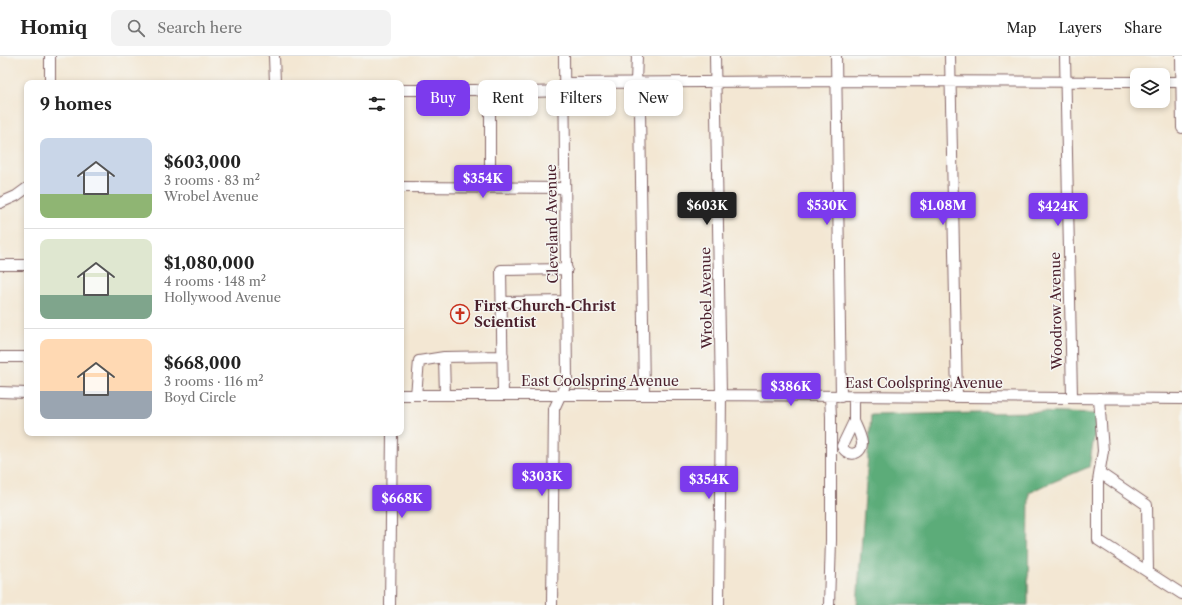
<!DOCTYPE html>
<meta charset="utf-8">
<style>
body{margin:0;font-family:"Libre Caslon Text",serif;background:#f2f2f2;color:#222;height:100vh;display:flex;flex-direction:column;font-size:15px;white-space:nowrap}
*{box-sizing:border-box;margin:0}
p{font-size:13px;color:#767676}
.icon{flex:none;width:22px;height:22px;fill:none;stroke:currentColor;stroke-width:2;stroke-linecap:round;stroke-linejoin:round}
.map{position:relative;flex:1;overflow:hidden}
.side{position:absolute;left:24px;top:24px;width:380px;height:356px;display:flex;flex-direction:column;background:#fff;border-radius:8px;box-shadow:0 2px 6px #0003}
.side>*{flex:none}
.banner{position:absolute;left:416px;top:24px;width:380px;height:36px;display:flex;gap:8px}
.fabs{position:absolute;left:1130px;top:12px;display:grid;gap:8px}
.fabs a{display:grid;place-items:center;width:40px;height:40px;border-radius:8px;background:#fff;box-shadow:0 2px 6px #0003;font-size:20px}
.price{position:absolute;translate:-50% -34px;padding:0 9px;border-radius:4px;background:#7c3aed;color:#fff;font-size:13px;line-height:26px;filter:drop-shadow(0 1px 2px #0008)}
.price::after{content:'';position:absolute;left:50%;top:24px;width:12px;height:9px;margin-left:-6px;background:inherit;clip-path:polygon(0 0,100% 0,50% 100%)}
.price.on{background:#222;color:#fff}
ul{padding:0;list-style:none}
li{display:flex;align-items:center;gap:12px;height:100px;padding:0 16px}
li+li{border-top:1px solid #e0e0e0}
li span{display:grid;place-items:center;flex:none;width:112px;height:80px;border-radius:8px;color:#555}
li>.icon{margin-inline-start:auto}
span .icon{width:48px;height:48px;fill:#fffc;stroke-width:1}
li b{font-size:17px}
h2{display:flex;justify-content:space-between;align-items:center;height:48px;padding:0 16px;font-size:17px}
.chip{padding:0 14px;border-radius:8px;background:#fff;box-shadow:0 2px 6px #0003;font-size:14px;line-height:36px}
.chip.on{background:#7c3aed;color:#fff}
header{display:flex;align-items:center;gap:24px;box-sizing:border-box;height:56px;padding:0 20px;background:#fff;border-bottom:1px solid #e0e0e0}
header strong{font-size:19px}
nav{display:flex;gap:22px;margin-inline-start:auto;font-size:14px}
.search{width:280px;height:36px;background:#f2f2f2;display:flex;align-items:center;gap:10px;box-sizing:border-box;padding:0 14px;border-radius:8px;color:#767676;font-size:15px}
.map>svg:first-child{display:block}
.forest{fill:#5cac79;stroke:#536652}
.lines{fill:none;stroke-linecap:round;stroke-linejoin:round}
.minor-casing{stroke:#856566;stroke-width:12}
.minor{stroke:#fff;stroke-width:10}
.labels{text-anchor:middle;stroke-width:3;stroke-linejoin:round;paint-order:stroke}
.street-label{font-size:14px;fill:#4a1f2b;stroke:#f6f6f2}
.poi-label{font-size:14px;font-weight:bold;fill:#4a1f2b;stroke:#f6f6f2;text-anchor:start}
</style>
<header>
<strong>Homiq</strong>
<div class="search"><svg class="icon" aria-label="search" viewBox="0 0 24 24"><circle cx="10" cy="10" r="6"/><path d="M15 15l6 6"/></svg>Search here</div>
<nav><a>Map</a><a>Layers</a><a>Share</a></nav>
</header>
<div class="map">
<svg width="1182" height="549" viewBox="0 0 1182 549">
<rect width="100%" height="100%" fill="#f6f6f2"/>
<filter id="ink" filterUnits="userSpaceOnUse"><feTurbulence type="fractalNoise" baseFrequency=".025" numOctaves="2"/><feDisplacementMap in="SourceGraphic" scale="8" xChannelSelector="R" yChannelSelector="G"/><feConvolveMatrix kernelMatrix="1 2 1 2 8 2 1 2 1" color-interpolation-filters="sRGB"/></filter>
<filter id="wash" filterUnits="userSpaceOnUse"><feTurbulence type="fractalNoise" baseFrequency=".012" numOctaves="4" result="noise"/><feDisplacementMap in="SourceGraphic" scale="16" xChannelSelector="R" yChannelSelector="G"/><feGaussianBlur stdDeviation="0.9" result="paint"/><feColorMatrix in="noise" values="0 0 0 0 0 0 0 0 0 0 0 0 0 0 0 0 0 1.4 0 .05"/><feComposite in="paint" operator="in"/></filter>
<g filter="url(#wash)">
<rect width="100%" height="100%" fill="#f3e7d3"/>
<path class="forest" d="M1034,356L1098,358L1089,411L1029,436L1028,549H857L871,359Z"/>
</g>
<g filter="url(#ink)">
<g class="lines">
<g class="minor-casing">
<path id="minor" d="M50,0V27
M274,0L275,27
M637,0L636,26L640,53L644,339
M715,0L721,339L719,549
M836,0L841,341
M950,0L957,341
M1065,0L1072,341
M1181,0L1182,72
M1163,26H1182
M564,27L836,25L1137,26
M401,34H476L490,37
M401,131L565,132
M490,132V37L565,35
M0,147L16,140L27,132
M0,209H27
M502,246L567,245
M0,301H27
M444,301L445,339
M0,336L27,337
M401,339H721L1182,343
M416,339L419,305L444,301L503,300
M503,339L501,214L567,213
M1099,342L1103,395L1098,425V484L1182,538
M854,365C857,372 861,379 862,387C862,399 847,402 842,390L854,365V341
M1100,417L1147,449L1148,516
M390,549L392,377
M552,549L554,353L567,325L564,0
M829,549L831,484V361L830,340"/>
</g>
<use href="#minor" class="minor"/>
</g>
</g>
<defs>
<g id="church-ring" transform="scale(1)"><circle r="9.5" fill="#f6f6f2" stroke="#c8321e" stroke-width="1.5"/><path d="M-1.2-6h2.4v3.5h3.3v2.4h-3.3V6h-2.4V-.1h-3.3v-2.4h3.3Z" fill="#c8321e"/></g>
</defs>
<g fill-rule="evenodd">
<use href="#church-ring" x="460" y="258"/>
</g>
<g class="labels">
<g class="street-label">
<text transform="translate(552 168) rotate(-91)" y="5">Cleveland Avenue</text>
<text transform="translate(706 242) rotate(-91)" y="5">Wrobel Avenue</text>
<text transform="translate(1056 255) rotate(-91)" y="5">Woodrow Avenue</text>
<text x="600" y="330">East Coolspring Avenue</text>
<text x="924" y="332">East Coolspring Avenue</text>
</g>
<g class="poi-label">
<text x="474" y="255">First Church-Christ<tspan x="474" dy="16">Scientist</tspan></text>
</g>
</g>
</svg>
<div class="fabs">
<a><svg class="icon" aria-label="layers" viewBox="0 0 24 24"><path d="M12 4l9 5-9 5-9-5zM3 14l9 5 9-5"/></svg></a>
</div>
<b class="price" style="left:483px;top:143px">$354K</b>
<b class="price on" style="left:707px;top:170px">$603K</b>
<b class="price" style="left:827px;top:170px">$530K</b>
<b class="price" style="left:943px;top:170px">$1.08M</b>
<b class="price" style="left:1058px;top:171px">$424K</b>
<b class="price" style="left:791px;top:351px">$386K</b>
<b class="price" style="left:542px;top:441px">$303K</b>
<b class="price" style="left:709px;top:444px">$354K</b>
<b class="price" style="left:402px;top:463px">$668K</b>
<div class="banner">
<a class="chip on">Buy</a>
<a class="chip">Rent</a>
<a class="chip">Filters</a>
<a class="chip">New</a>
</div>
<section class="side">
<h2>9 homes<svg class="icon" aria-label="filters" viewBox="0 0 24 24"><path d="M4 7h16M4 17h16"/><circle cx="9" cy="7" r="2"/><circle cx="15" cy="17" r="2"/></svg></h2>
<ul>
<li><span style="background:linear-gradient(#c9d6e8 70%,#8fb573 0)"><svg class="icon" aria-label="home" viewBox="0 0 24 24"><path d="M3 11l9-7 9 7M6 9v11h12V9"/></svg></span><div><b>$603,000</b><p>3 rooms · 83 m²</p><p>Wrobel Avenue</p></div></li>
<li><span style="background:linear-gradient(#dfe7d0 70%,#7fa58c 0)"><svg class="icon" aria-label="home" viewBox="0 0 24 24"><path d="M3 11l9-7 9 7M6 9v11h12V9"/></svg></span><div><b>$1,080,000</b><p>4 rooms · 148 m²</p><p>Hollywood Avenue</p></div></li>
<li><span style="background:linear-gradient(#ffd9b3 65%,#9aa5b1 0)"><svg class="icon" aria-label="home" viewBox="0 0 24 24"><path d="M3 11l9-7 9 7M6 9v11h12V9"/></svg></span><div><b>$668,000</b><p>3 rooms · 116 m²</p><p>Boyd Circle</p></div></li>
</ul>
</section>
</div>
